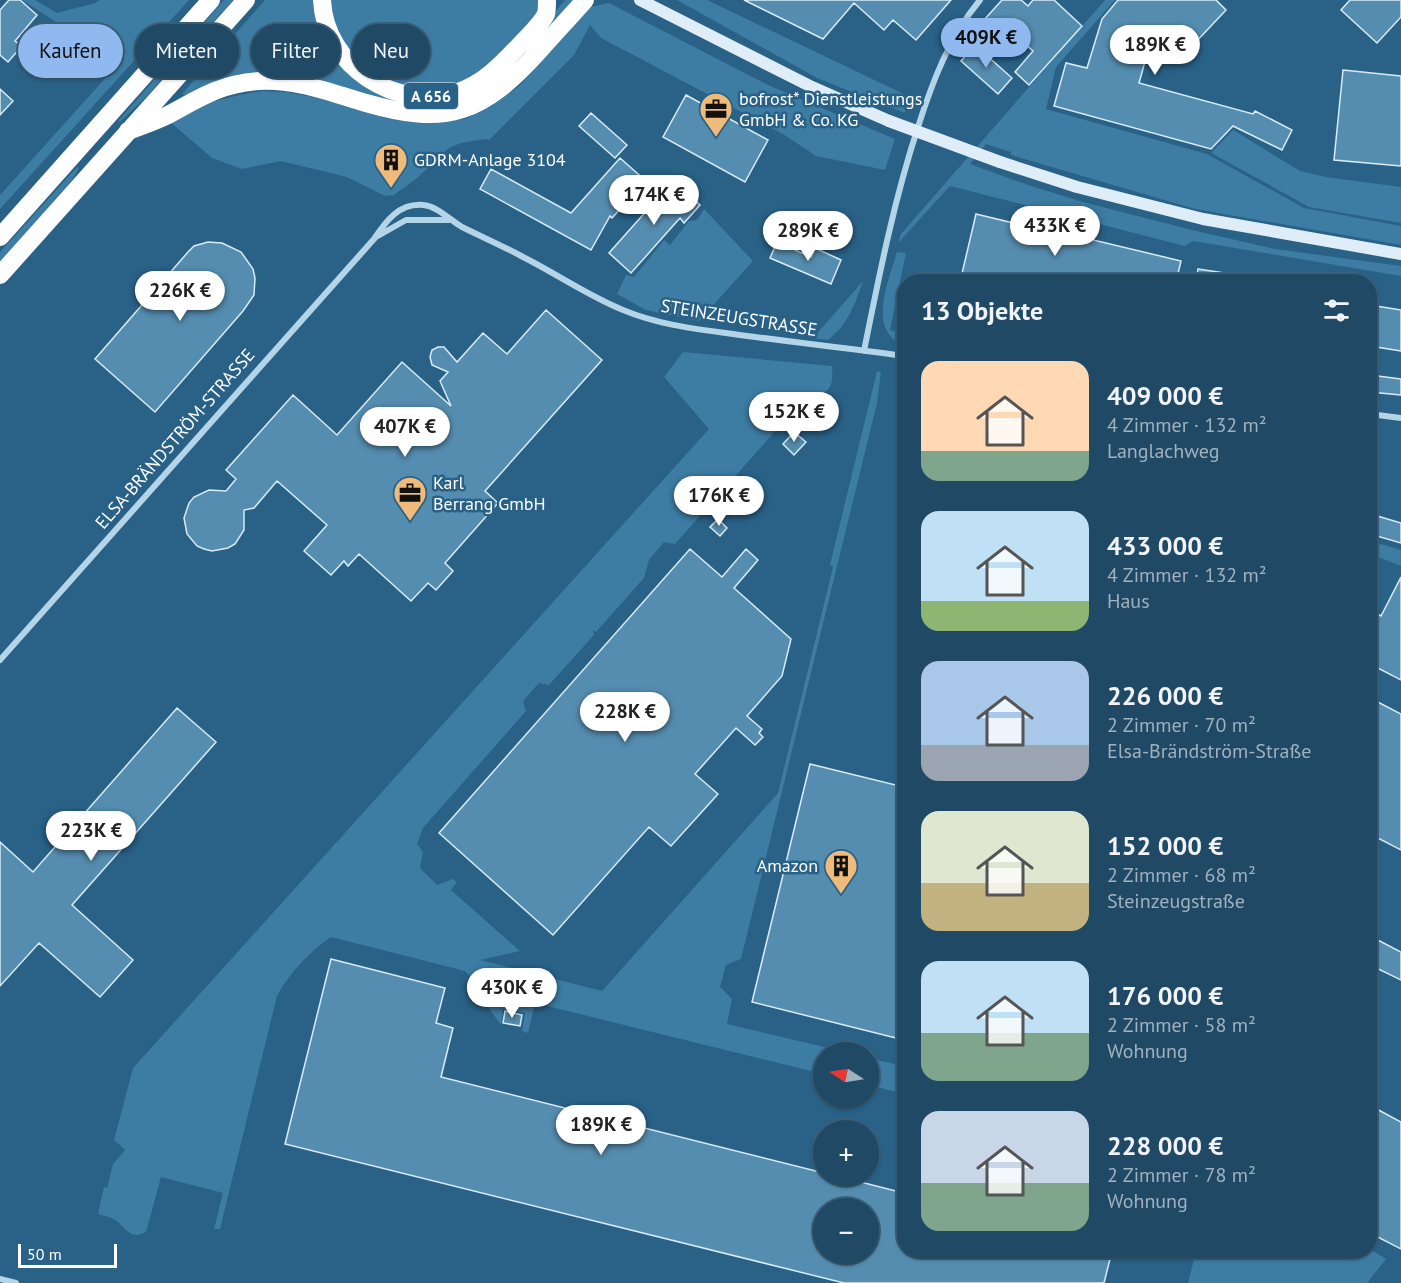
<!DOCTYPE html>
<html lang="de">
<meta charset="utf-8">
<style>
body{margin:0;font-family:"PT Sans",sans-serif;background:#27506b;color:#f1f3f6;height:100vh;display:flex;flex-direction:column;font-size:22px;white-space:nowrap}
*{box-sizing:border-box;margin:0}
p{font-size:20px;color:#a1b2bf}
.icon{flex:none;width:33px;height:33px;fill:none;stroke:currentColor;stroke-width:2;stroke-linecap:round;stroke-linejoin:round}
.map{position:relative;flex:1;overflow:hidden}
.drawer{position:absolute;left:897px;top:274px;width:480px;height:984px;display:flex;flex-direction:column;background:#1f4965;border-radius:24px;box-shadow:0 2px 4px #0004,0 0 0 2px #3c6179}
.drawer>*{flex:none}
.guide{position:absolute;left:18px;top:24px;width:570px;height:54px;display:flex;gap:12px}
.needle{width:39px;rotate:282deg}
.controls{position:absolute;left:813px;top:1042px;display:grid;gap:12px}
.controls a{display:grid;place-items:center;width:66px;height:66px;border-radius:50%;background:#1f4965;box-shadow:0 2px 4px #0004,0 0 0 2px #3c6179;font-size:30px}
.scale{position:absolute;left:18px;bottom:15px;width:99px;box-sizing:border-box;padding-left:6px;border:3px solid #fff;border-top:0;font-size:16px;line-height:21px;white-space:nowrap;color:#fff;-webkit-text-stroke:4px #296187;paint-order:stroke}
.price{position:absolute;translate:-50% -51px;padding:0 14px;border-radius:21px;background:#fff;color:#222;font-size:20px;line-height:39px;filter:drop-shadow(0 2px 3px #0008)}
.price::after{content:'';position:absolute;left:50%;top:36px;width:18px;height:14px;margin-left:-9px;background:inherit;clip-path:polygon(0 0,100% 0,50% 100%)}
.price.active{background:#90b9f0;color:#111}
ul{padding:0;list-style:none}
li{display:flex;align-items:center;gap:18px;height:150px;padding:0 24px}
li span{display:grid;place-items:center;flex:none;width:168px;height:120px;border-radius:18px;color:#555}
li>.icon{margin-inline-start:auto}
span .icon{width:72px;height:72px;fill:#fffc;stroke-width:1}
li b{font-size:26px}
h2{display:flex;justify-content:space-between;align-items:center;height:72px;padding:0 24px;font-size:26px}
.pill{padding:0 21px;border-radius:27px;background:#1f4965;box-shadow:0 2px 4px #0004,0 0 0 2px #3c6179;font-size:21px;line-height:54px}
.pill.active{background:#90b9f0;color:#111}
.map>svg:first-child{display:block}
.green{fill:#3d7ca3}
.building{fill:#558db0;stroke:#d8ebf6;stroke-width:1.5;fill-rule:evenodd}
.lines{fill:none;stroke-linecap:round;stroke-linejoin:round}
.street{stroke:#b4d4e8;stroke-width:6}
.secondary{stroke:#deedf7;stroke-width:12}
.highway{stroke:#fff;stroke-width:18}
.secondary-bridge{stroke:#deedf7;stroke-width:12}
.labels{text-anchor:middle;stroke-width:5;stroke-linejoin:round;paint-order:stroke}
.shield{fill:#296187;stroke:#bfd0db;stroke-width:1.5}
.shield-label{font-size:16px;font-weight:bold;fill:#fff}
.poi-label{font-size:18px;fill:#fff;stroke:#296187;text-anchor:start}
.street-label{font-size:18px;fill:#fff;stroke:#296187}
</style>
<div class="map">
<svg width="1401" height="1283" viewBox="0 0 1401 1283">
<rect width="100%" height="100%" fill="#296187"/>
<path class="green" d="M22,0H35L57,13L95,3L100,0H189L0,209V195L119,63Z
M224,0H233L146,97L120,122L118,121Z
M265,0H315L325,37L410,102L509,66L565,0H577L518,64L448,105L400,104L333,84L183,95V93Z
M327,0H540L537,13L531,21L496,62L475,77L442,89L404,88L364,69L338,35Z
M677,0H707L910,97L905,113L817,78Z
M1105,0H1115L1056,67L1046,109L1207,154L1304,208L1401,226V245L1195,209L1011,155V152L986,144L970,164L1028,185L1083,202L1192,230L1275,249L1401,266V276L1193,241L1185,246L950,186L898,243L901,234Z
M609,3L768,85L895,139L885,170L816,156L783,134L601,38L590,25L574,55L489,140L486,139L461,143L449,148L416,179L394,195L385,196L347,177L281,161L242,169L212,158L170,122L203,104L239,95L262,91L286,92L318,98L385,118L421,123L465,119L492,106L519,86L590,7Z
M1233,130L1300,171L1326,177L1401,187V223L1309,207L1211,153Z
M77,167L79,168L72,180L0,262V252Z
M704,209L753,261L699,321L646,310L617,294L626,275L634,277L664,240L670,245L689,221L697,220Z
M897,252L906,253L890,330L904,334V345C866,331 889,280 897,252Z
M863,281C855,304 848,325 828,340L813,338Z
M683,352L832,366C834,396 826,390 802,401L675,544L664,542L649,560L644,578L596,632L593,630L594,635L549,685L539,683L523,701L526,711L423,828L417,844L423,852L420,868L437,885L453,879L457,882L451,890L520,951L480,960L602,991L778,793L833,567L830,565L877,371L881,372L877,403L741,959L726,965L720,987L732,999L727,1024L849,1053H824L823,1074L535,1003L528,1033L522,1031L525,1013L503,1009L501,1025L490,1010L480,990L465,971L331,937C310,951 289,974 277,996L220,1229H214L223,1193L161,1177L146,1232C131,1240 127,1230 117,1221C111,1217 104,1216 98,1214L104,1187L107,1188L113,1164L125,1150L114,1140L133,1068L709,429L664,377Z
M1370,541L1401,550V566L1370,554Z
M868,1058L904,1066V1094L869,1085Z
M1370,1249L1386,1259L1367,1283H1188L1196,1251H1370Z"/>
<path class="building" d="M9,0H20L37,15L15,41L22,46L8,62L0,55V10Z
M744,0H951L916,40L893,20L884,30L854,3L823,39Z
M1002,0H1021L1028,6L1033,0H1054L1082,26L1029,85L1015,72L1033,51L1008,28L1001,35L984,20Z
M1118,0H1216L1226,10L1177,62L1151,40L1139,83L1253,114L1255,111L1292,130L1282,150L1233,126L1211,149L1054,106L1066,63L1087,68L1102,19Z
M1350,0H1401V17L1377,43L1341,10Z
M975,45L1012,78L998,94L961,61Z
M1343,70L1401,76V166L1334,160Z
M0,89L13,101L0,115Z
M686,95L768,140L745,182L663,137Z
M591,113L627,145L615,158L579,126Z
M620,158L646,181L612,218L610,216L591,250L480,189L491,169L571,213Z
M673,181L700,205L684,223L680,218L631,273L609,253Z
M976,214L1030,227L1031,225L1181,261L1176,282H960Z
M208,242L222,243L241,252L253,269L255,278L254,295L243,311L155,412L95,359L188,252L194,246Z
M777,242L811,257L815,248L841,260L831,284L770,258Z
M1198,269L1244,276V282H1196Z
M1370,305L1401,310V351L1370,346Z
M546,310L602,360L485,491L498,503L445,563L453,571L436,590L428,583L411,601L359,554L348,566L344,561L331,575L304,551L327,525L277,481L254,508L244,510V530L235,544L228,548L212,551L204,549L197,546L187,534L184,518L189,503L194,497L209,490L226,491L236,479L226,470L293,395L337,435L402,362L451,406L440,381L448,372L432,365L430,357L432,350L438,347H444L457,362L483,333L507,354Z
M1370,375L1401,379V395L1370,392Z
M794,432L806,442L794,455L783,444Z
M1374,515L1401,523V543L1370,534Z
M718,519L727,528L720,536L710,527Z
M690,549L722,577L746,549L758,560L734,588L791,639L782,676L747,716L762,729L759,733L763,737L755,745L736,728L695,774L718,794L671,846L649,827L553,935L439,833Z
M1401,577V680L1370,664V610L1381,616Z
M1370,698L1401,714V850L1370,834Z
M177,708L216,742L72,905L133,960L100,997L39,943L0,986V842L33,872Z
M810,764L904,787V1040L752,1002Z
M1372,937L1401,952V980L1370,965V943Z
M331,959L445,988L436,1023L453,1028L441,1077L824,1173V1176H837L904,1193V1251H1112L1104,1283H844L285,1144ZM824,1209H868V1254H824Z
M505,1011L522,1015L520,1026L503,1023Z
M1373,1107L1401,1122V1249L1370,1233V1114Z"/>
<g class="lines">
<path class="street" d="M376,237L406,220H449
M864,351C879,276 894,200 918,127C932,83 949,37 980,0
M1370,414L1401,418
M0,660L374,239C386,221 399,203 423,205C437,206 450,220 462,227C482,237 503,246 523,257C557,274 588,296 623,310C659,325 696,329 733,334C790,342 847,348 904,356
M0,1279L16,1283"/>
<path class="secondary" d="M640,0L812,87L889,121
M1000,162L1077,187L1203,219L1401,254"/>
<path class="highway" d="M322,0C325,66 396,112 458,92C482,84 499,67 516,49C524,41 542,23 546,14C547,10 547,4 547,0
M128,131C141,126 154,122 166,116C200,98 219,84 259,81C297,79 331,93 366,103C448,127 483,113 539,51C554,34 570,17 585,0
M0,237L211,0
M0,275L246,0"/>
<path class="secondary-bridge" d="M889,121L1000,162"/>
</g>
<defs>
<g id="office-pin" transform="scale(1.725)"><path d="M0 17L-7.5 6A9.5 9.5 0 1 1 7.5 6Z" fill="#efbb7b" stroke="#296187"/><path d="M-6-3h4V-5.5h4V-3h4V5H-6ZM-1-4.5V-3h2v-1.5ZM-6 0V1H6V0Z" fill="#111"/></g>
<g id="building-pin" transform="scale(1.725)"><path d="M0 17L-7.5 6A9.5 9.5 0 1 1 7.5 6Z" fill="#efbb7b" stroke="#296187"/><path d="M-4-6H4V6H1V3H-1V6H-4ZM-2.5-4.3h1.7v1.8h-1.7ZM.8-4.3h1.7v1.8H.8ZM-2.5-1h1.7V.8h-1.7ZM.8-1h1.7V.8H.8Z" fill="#111"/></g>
</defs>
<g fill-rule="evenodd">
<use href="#office-pin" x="716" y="109"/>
<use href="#building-pin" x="391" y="160"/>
<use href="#office-pin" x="410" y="493"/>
<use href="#building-pin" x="841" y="866"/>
</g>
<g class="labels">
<rect class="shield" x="404" y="83" width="54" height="26" rx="4.5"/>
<g class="shield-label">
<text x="431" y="102">A 656</text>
</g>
<g class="poi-label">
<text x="739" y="105">bofrost* Dienstleistungs<tspan x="739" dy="21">GmbH &amp; Co. KG</tspan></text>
<text x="414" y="166">GDRM-Anlage 3104</text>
<text x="433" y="489">Karl<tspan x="433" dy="21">Berrang GmbH</tspan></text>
<text x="818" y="872" text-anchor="end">Amazon</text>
</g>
<g class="street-label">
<text transform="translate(739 318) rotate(9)" y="6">STEINZEUGSTRASSE</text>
<text transform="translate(175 439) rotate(-49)" y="6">ELSA-BRÄNDSTRÖM-STRASSE</text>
</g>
</g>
</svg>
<div class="controls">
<a><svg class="needle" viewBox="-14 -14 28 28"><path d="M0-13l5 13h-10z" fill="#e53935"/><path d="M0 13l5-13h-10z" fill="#a1b2bf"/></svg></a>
<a>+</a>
<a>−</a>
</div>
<div class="scale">50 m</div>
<b class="price active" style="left:986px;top:69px">409K €</b>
<b class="price" style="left:1155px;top:76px">189K €</b>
<b class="price" style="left:654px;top:226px">174K €</b>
<b class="price" style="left:1055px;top:257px">433K €</b>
<b class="price" style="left:808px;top:262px">289K €</b>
<b class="price" style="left:180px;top:322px">226K €</b>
<b class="price" style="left:794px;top:443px">152K €</b>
<b class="price" style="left:405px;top:458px">407K €</b>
<b class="price" style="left:719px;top:527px">176K €</b>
<b class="price" style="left:625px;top:743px">228K €</b>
<b class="price" style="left:91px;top:862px">223K €</b>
<b class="price" style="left:512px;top:1019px">430K €</b>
<b class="price" style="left:601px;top:1156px">189K €</b>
<div class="guide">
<a class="pill active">Kaufen</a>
<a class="pill">Mieten</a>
<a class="pill">Filter</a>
<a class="pill">Neu</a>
</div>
<section class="drawer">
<h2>13 Objekte<svg class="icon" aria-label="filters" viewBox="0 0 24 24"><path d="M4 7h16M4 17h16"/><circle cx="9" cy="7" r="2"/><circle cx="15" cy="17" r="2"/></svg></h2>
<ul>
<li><span style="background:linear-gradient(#ffd9b3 75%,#7fa58c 0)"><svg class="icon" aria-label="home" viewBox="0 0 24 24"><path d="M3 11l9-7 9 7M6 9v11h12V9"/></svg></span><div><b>409 000 €</b><p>4 Zimmer · 132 m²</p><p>Langlachweg</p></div></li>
<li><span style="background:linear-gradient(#bfe0f5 75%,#8fb573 0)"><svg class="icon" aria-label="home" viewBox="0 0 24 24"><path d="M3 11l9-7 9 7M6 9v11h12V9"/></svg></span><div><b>433 000 €</b><p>4 Zimmer · 132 m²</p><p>Haus</p></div></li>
<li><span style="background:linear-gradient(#a9c7e8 70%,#9aa5b1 0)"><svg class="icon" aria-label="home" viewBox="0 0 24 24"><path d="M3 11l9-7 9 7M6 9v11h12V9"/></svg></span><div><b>226 000 €</b><p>2 Zimmer · 70 m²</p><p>Elsa-Brändström-Straße</p></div></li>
<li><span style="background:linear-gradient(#dfe7d0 60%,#c2b280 0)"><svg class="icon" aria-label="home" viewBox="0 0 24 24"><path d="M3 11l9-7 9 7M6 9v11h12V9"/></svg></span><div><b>152 000 €</b><p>2 Zimmer · 68 m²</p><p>Steinzeugstraße</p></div></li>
<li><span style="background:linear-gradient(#bfe0f5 60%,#7fa58c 0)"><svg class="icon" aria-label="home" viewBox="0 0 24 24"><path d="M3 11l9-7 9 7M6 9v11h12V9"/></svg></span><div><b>176 000 €</b><p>2 Zimmer · 58 m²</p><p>Wohnung</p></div></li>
<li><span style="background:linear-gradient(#c9d6e8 60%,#7fa58c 0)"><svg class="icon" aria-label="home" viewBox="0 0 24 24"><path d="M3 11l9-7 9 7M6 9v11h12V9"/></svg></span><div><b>228 000 €</b><p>2 Zimmer · 78 m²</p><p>Wohnung</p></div></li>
</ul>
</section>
</div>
